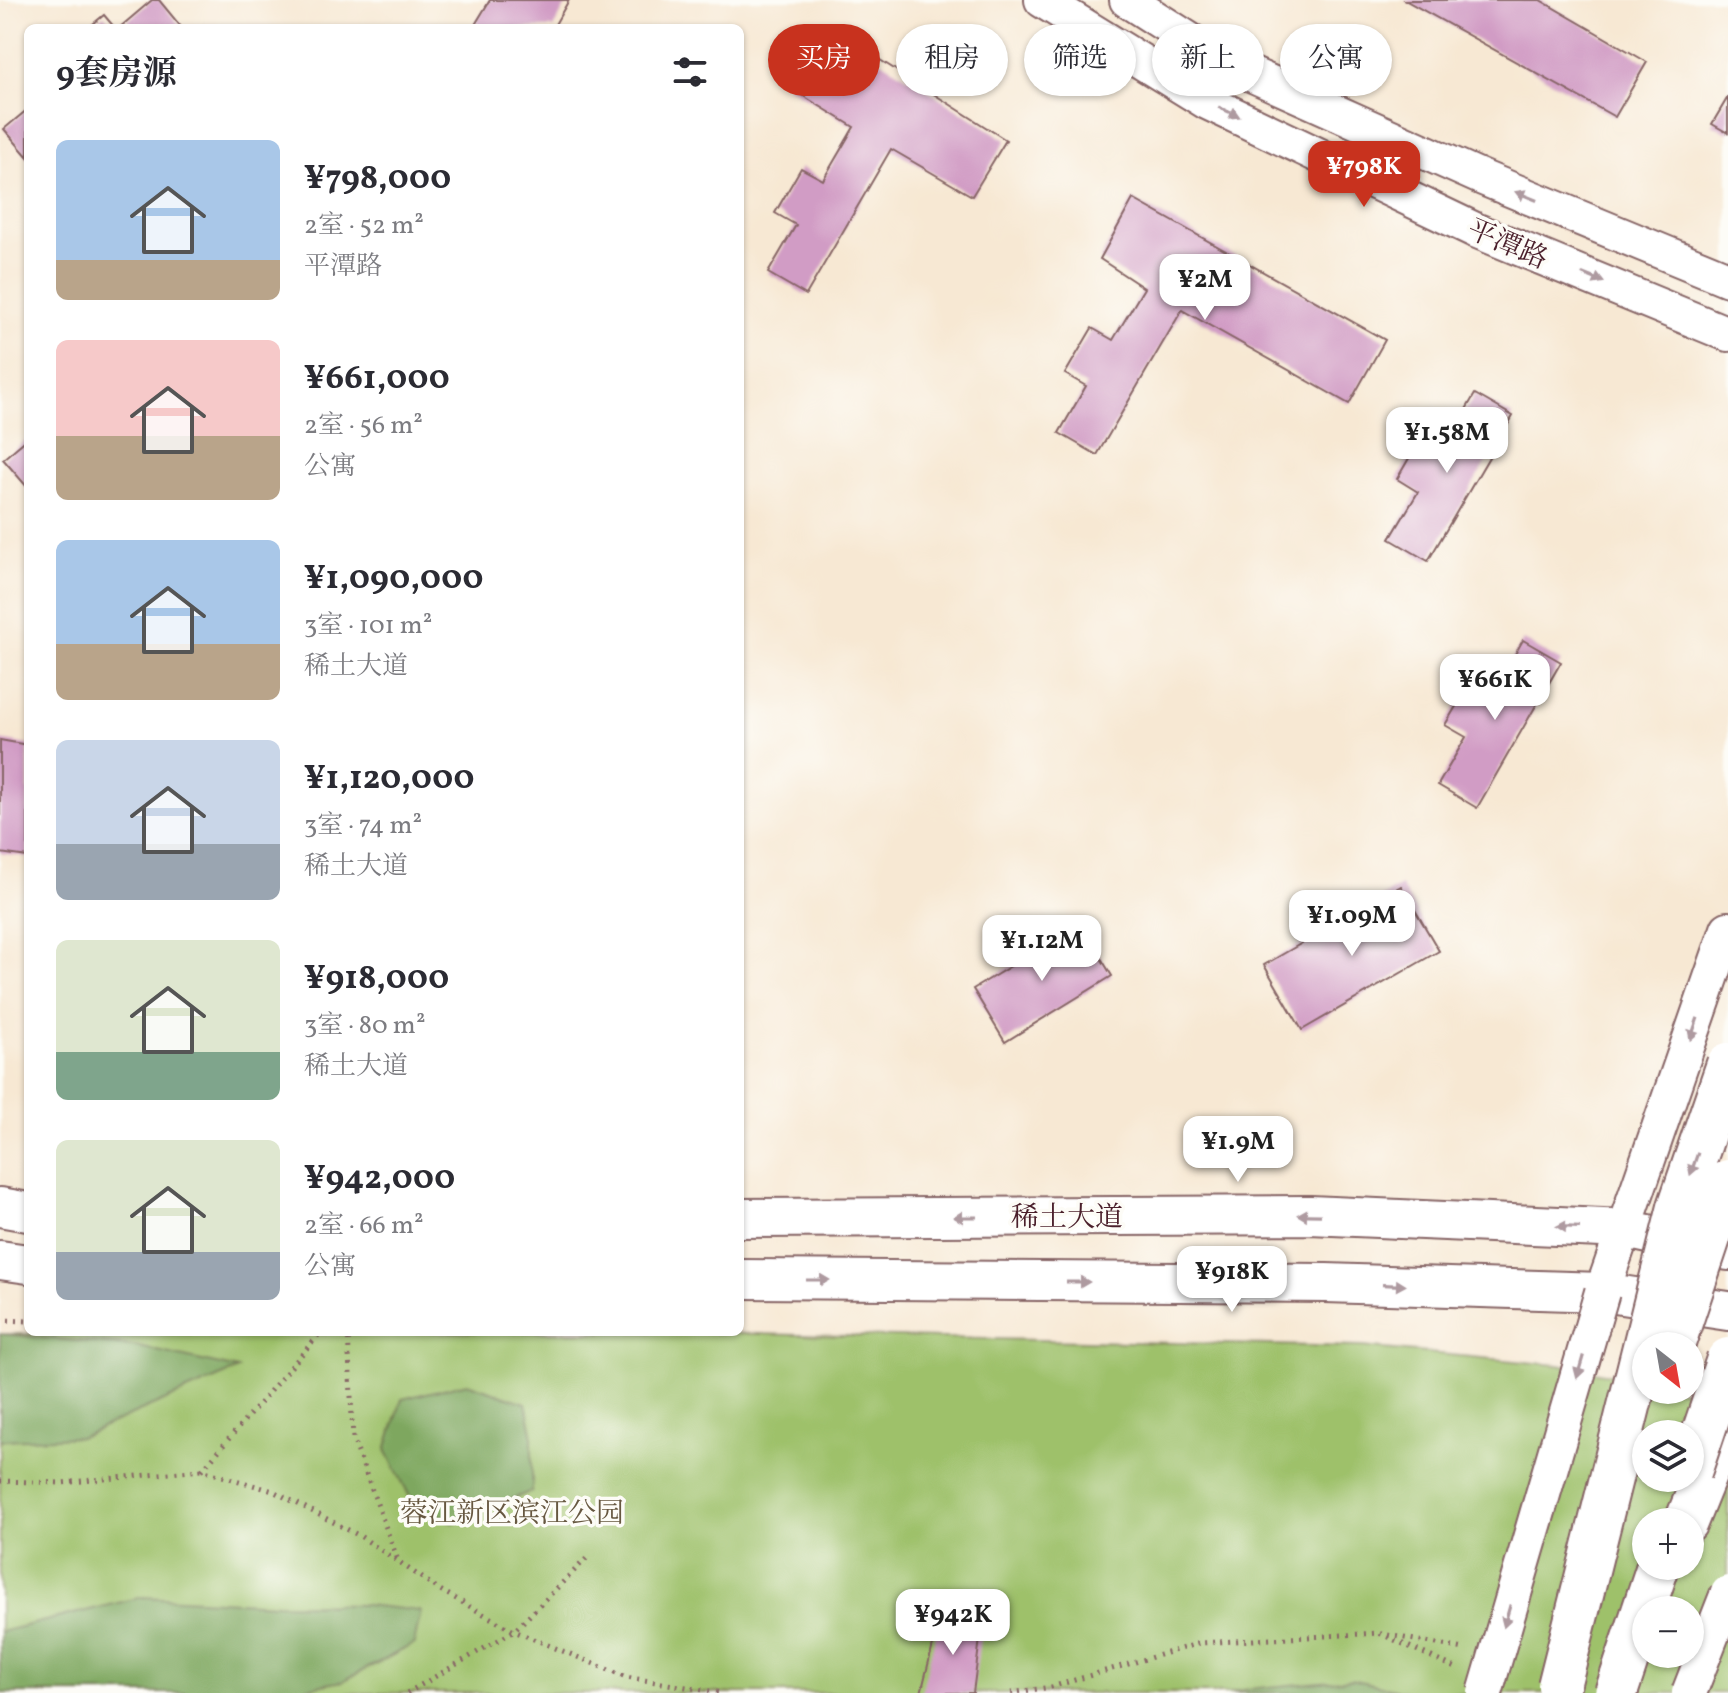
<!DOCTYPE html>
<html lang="zh">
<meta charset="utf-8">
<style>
body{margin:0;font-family:Vollkorn,"Noto Serif SC",serif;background:#f2f2f3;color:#2b2b33;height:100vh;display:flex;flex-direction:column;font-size:30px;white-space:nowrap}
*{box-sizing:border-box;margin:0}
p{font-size:26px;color:#7c7c81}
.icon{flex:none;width:44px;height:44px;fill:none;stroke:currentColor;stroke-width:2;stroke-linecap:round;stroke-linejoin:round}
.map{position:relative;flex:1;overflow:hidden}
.drawer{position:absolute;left:24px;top:24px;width:720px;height:1312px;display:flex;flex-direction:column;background:#fff;border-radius:12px;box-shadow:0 2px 6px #0004}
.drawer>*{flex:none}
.banner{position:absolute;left:768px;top:24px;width:760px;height:72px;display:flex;gap:16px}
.needle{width:52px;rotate:149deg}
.controls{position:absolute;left:1632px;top:1332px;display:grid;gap:16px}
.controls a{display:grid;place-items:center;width:72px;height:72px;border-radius:50%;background:#fff;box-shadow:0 2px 6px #0004;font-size:40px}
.price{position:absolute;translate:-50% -68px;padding:0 18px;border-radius:16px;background:#fff;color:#222;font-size:26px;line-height:52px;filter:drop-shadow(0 2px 4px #0008)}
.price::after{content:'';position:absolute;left:50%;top:48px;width:24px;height:18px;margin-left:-12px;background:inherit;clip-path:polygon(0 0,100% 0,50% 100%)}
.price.active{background:#c8321e;color:#fff}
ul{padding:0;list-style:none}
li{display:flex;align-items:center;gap:24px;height:200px;padding:0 32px}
li span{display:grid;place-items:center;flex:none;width:224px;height:160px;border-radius:12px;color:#555}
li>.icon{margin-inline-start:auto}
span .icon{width:96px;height:96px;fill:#fffc;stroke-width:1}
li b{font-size:34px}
h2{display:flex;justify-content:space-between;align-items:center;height:96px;padding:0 32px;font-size:34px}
.pill{padding:0 28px;border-radius:36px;background:#fff;box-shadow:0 2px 6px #0004;font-size:28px;line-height:72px}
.pill.active{background:#c8321e;color:#fff}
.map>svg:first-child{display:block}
.green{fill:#9ec16b;stroke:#74704b;stroke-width:2;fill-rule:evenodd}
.forest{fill:#7ea75f;stroke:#646345;stroke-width:2}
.building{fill:#d19cc5}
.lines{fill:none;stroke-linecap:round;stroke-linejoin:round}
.tertiary-casing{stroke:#876566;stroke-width:38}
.secondary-casing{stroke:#876566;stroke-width:42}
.primary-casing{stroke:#876566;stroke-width:46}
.path{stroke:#876566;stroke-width:5;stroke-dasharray:2 6;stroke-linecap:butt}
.tertiary{stroke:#fff;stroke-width:34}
.secondary{stroke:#fff;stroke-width:38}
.primary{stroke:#fff;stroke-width:42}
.tertiary-bridge-casing{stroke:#876566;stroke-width:38;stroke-linecap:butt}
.primary-bridge-casing{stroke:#876566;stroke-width:46;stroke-linecap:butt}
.tertiary-bridge{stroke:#fff;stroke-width:34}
.primary-bridge{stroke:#fff;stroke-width:42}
.oneway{fill:#ae9aa0}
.labels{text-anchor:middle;stroke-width:7;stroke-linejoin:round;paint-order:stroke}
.street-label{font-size:28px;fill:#4a1f2b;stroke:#fdfcf7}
.park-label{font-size:28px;fill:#675841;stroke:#fdfcf7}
</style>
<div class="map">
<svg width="1728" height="1693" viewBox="0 0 1728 1693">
<rect width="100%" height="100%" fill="#fdfcf7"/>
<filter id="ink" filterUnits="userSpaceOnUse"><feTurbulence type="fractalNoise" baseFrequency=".0125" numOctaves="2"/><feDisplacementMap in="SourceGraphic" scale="16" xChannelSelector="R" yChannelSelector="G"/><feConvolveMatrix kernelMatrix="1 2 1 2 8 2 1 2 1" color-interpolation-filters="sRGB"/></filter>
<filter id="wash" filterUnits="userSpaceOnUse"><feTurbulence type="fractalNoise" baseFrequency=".006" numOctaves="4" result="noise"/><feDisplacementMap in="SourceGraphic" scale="32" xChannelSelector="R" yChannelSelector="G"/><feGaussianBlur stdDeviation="1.8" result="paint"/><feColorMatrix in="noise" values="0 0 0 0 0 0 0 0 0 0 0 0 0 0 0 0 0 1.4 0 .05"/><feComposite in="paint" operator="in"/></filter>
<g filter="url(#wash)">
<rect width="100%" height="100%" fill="#f7e8d3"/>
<path class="green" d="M487,1332H664L1362,1347L1558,1365L1646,1380V1390H1690V1388L1728,1394V1693H0V1334ZM1646,1434H1690V1478H1646ZM1646,1522H1690V1566H1646ZM1646,1610H1690V1654H1646Z"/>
<path class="forest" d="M0,1334L135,1346L238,1369L81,1437L0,1440Z
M467,1383L526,1403L532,1432V1491L453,1523L410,1497L386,1450L402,1399Z
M142,1597L277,1604L366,1605L421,1611L414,1644L343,1681L279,1693H0V1632Z
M1352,1679L1410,1693H1228L1248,1689Z"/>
<g id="blocks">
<path class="building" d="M152,0H159L182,28H119Z
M490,0H569L553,28H473Z
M1405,0H1540L1647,62L1615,117Z
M104,15L115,28H88Z
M825,25L1006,140L972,196L891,149L806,295L768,273L796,225L775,213L801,168L823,180L854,127L787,86Z
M1728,97V133L1712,124Z
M28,109V157L4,129Z
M1133,199L1385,340L1349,404L1182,310L1097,455L1059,433L1086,386L1065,374L1092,328L1113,340L1144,288L1100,259Z
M1475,394L1513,416L1428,561L1390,539L1418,492L1397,479L1423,434L1444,447Z
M28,438V488L3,459Z
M1523,640L1561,662L1477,808L1438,785L1466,737L1445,725L1471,681L1493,693Z
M0,740L28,745V857L0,853Z
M1401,886L1439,951L1302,1030L1264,965Z
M1080,924L1112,976L1005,1042L973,989Z
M941,1613L982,1623L973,1693H921Z"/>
</g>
</g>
<g filter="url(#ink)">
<use href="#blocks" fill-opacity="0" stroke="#876566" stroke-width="2"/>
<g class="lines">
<g class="tertiary-casing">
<path id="tertiary" d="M1042,0L1207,102L1475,230L1728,334
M1127,0L1224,62L1483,178L1728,279
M1602,1292L1728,929"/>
</g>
<g class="secondary-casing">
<path id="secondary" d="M0,1207L28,1212
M740,1218L1310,1215L1625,1229L1728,1251
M0,1260L28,1264
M740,1279L1326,1283L1602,1292L1728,1311"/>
</g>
<g class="primary-casing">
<path id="primary" d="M1686,1522L1720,1438"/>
</g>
<path class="path" d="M0,1320L28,1321
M348,1332L353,1439L399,1563
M202,1470L321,1332
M0,1481L61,1483L202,1470L273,1491L360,1536L440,1590L514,1631L589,1556
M1388,1635L1464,1649
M407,1693L514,1631L626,1677L722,1693
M1011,1693L1051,1687L1200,1643L1379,1633L1458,1669"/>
<use href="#tertiary" class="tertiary"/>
<use href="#secondary" class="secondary"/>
<use href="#primary" class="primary"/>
<g class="tertiary-bridge-casing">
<path id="tertiary-bridge" d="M1485,1693L1602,1292
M1689,1693L1728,1593"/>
</g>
<g class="primary-bridge-casing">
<path id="primary-bridge" d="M1673,1346L1728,1181
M1690,1472L1728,1359
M1559,1686L1679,1207L1728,1064
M1616,1693L1658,1566"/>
</g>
<use href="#tertiary-bridge" class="tertiary-bridge"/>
<use href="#primary-bridge" class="primary-bridge"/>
</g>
<defs><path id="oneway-solid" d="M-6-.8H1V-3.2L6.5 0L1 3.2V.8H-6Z" transform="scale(2)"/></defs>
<g class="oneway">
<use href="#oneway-solid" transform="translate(1229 112) rotate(25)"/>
<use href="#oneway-solid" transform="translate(1526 196) rotate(-158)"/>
<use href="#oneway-solid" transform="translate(1593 278) rotate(22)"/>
<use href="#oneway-solid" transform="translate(1694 1029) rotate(109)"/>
<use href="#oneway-solid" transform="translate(1694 1164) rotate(109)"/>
<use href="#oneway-solid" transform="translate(1309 1215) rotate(-179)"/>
<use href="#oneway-solid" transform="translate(965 1217) rotate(180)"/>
<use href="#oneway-solid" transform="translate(1568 1227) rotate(-178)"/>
<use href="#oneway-solid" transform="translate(818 1280)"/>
<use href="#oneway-solid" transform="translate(1078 1282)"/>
<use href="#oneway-solid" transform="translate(1394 1285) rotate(2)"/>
<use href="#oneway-solid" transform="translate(1580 1367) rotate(106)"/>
<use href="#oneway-solid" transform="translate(1507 1616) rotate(106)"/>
</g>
</g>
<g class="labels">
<g class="street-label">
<text transform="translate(1508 243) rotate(23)" y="10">平潭路</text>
<text x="1067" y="1226">稀土大道</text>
</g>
<g class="park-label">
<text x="512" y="1522">蓉江新区滨江公园</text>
</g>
</g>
</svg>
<div class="controls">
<a><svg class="needle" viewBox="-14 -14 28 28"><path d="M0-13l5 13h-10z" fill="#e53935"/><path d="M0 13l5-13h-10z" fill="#7c7c81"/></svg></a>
<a><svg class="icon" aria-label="layers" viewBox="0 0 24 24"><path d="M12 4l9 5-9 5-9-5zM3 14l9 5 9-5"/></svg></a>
<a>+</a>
<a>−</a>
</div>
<b class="price active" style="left:1364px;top:209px">¥798K</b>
<b class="price" style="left:1205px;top:322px">¥2M</b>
<b class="price" style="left:1447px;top:475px">¥1.58M</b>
<b class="price" style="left:1495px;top:722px">¥661K</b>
<b class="price" style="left:1352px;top:958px">¥1.09M</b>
<b class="price" style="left:1042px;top:983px">¥1.12M</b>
<b class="price" style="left:1238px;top:1184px">¥1.9M</b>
<b class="price" style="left:1232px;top:1314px">¥918K</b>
<b class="price" style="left:953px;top:1657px">¥942K</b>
<div class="banner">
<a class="pill active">买房</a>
<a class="pill">租房</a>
<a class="pill">筛选</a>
<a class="pill">新上</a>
<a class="pill">公寓</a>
</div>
<section class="drawer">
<h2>9套房源<svg class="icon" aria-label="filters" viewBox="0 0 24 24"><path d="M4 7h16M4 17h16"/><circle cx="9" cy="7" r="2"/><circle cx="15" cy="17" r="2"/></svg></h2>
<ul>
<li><span style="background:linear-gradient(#a9c7e8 75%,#b9a48a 0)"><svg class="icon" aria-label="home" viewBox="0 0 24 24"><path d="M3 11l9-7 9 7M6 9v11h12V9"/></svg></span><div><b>¥798,000</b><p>2室 · 52 m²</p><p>平潭路</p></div></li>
<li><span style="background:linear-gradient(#f6c9c9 60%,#b9a48a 0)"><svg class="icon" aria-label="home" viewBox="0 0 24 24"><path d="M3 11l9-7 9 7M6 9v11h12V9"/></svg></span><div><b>¥661,000</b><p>2室 · 56 m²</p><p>公寓</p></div></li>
<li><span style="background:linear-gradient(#a9c7e8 65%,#b9a48a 0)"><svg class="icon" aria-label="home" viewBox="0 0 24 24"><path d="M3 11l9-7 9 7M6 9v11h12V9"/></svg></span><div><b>¥1,090,000</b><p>3室 · 101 m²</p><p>稀土大道</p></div></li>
<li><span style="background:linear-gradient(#c9d6e8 65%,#9aa5b1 0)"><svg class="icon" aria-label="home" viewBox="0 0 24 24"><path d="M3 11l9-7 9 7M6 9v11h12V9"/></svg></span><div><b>¥1,120,000</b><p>3室 · 74 m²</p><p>稀土大道</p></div></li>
<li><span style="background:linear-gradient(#dfe7d0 70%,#7fa58c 0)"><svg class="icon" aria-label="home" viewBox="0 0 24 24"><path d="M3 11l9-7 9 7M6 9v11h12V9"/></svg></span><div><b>¥918,000</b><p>3室 · 80 m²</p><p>稀土大道</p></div></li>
<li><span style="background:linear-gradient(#dfe7d0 70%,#9aa5b1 0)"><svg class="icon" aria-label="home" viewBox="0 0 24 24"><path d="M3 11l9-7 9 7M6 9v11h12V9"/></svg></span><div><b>¥942,000</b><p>2室 · 66 m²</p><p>公寓</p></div></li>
</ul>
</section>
</div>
